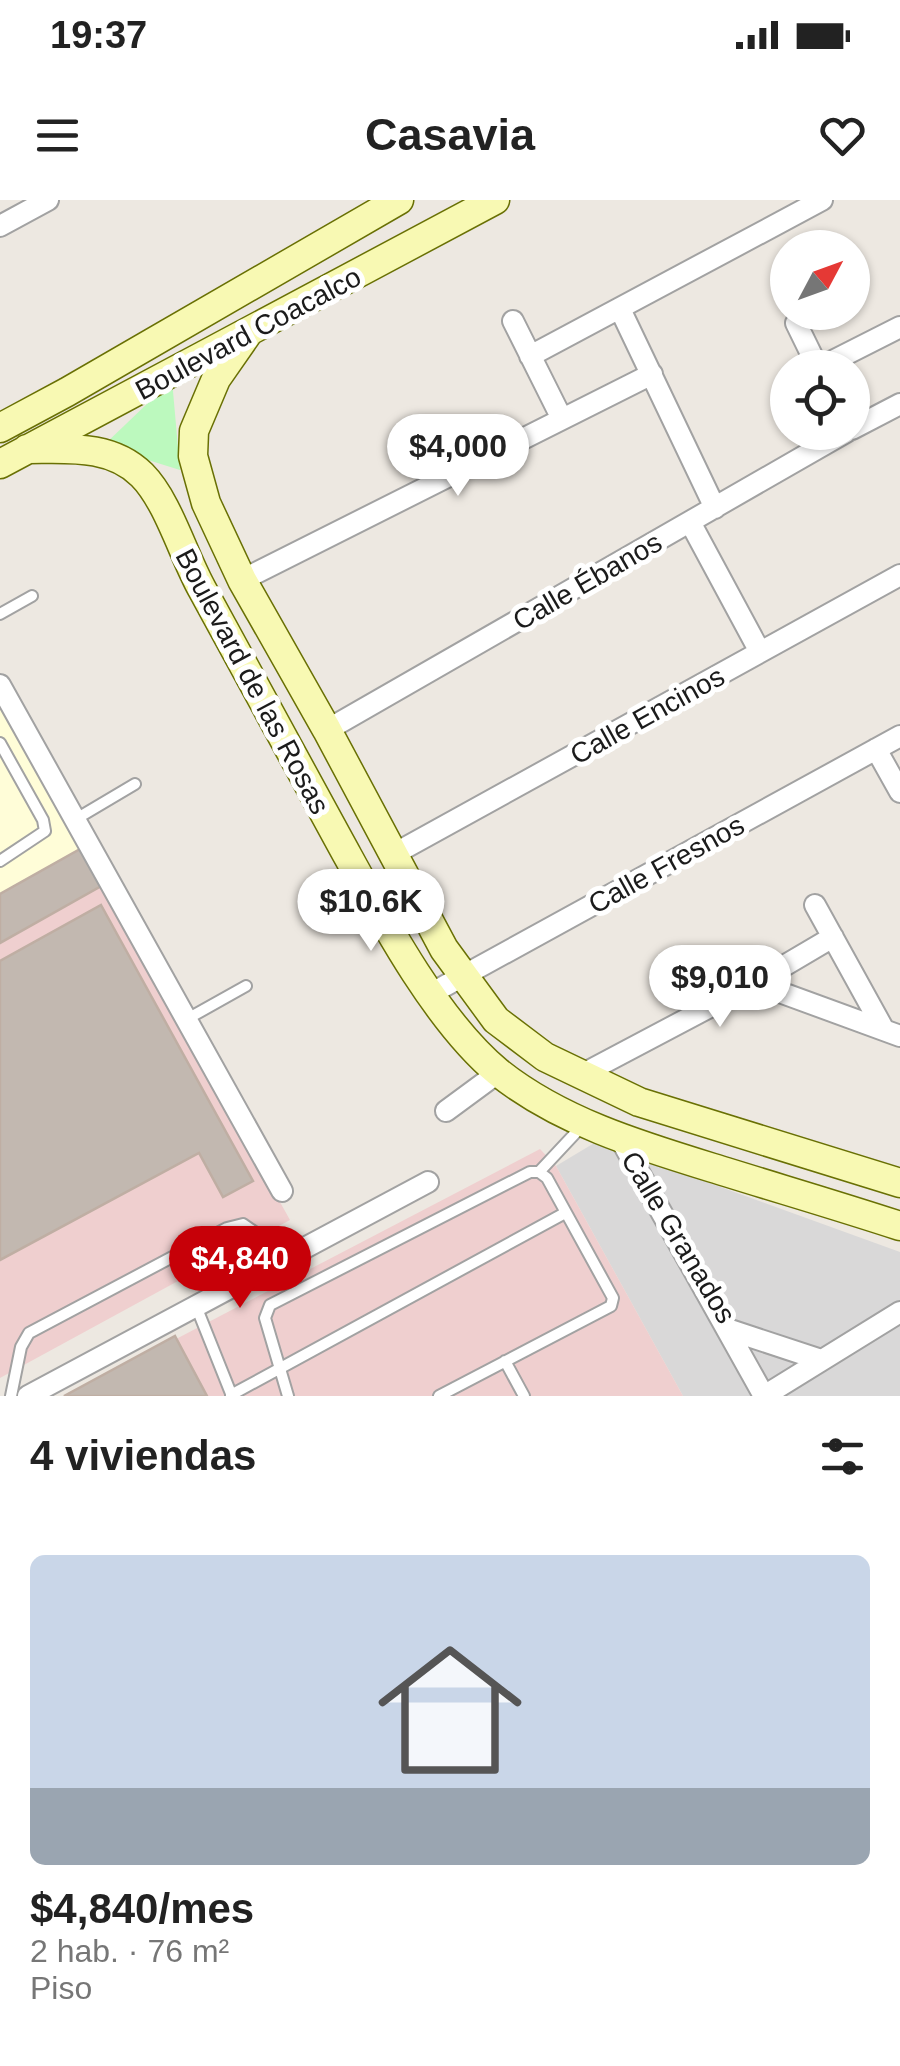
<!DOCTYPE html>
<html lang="es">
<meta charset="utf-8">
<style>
body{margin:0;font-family:Helvetica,sans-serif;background:#f2f2f2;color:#222;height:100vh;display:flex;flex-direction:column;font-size:38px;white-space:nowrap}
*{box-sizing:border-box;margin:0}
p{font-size:32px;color:#767676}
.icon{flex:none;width:55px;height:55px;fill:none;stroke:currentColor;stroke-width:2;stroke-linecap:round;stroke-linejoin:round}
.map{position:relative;height:1196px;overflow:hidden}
.side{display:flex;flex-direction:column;background:#fff;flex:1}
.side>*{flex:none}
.needle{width:65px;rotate:49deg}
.controls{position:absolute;left:770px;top:30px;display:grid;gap:20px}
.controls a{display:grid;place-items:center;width:100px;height:100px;border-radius:50%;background:#fff;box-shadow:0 2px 8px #0004;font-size:50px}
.price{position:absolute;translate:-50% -85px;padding:0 22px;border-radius:35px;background:#fff;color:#222;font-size:32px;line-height:65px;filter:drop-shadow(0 2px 5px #0008)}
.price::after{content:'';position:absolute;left:50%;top:60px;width:30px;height:22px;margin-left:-15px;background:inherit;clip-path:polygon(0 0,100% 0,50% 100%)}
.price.selected{background:#c70008;color:#fff}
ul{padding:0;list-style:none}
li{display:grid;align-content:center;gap:20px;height:530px;padding:0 30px}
li span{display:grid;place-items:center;height:310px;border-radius:15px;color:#555}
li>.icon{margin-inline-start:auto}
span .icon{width:180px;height:180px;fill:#fffc;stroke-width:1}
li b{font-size:42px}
h2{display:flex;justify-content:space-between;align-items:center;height:120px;padding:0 30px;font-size:42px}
.status{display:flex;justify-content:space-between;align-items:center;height:70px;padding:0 50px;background:#fff;direction:ltr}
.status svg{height:28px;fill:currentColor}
header{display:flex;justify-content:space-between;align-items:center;height:130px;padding:0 30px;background:#fff;font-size:45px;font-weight:700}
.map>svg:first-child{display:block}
.residential{fill:#d9d8d8}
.commercial{fill:#efcfcf}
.education{fill:#fffdd8}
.park{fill:#bcf9be}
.building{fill:#c2b8b0;stroke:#bfaea3;stroke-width:2.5}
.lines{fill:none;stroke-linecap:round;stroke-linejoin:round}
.lane-casing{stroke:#a2a2a2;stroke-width:14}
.street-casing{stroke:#a2a2a2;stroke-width:24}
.secondary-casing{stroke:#697004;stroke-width:31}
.lane{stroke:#fff;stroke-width:10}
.street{stroke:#fff;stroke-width:20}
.secondary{stroke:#f8f9b3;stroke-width:28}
.labels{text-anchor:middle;stroke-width:10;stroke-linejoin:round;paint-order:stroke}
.street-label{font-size:28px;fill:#1b1b1b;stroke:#fff}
</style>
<div class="status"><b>19:37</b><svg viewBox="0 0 49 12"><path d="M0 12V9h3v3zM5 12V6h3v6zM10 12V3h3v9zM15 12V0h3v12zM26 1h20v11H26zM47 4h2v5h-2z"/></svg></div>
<header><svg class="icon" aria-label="menu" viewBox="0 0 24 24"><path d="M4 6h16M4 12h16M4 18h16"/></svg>Casavia<svg class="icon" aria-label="heart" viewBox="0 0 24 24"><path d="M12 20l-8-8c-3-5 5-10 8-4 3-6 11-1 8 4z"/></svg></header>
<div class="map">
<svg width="900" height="1196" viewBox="0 0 900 1196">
<rect width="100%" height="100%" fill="#ede8e1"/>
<path class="residential" d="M596,942L900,1052V1196H683L556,966Z"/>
<path class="commercial" d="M103,685L290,1020L0,1178V743Z
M540,949L556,966L683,1196H67Z"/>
<path class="education" d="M0,503L103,685L0,743Z"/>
<path class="park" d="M172,180L180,270L103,246Z"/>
<path class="building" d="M82,648L103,685L0,743V694Z
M101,705L253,981L223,997L199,953L0,1060V761Z
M175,1136L207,1196H64Z"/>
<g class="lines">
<g class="lane-casing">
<path id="lane" d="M0,414L32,396
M0,543L43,620L45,631L0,661
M76,619L135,584
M187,819L246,786
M539,972L583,925
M196,1106L232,1196
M505,1161L524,1196
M231,1195L565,1013
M11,1196L21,1147L29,1133L227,1028L243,1024L256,1033L274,1063
M288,1196L265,1118L270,1105L530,972H539L547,978L613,1098L611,1106L439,1196"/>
</g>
<g class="street-casing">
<path id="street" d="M0,26L48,0
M620,109L715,308
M513,121L562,219
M796,123L818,168
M530,156L822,0
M819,168L900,127
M852,229L900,204
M690,322L760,452
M242,380L652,174
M0,485L282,991
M327,530L846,232
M876,549L900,592
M394,654L900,375
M815,705L884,830
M755,783L900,836
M432,793L900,536
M581,875L755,783L833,737
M446,911L499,872
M621,940L764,1196
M727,1129L821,1160
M28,1196L428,982
M764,1196L900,1112"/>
</g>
<g class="secondary-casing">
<path id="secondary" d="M248,133L216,179L194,231L193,256L206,303L242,380L327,530L444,749L496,820L545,857L639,902L900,983
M0,228L67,192L399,0
M27,249C67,249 111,244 142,275C168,301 183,355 202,389C248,473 294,557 340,642C379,713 435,820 498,872C563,924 648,948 726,972C784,990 842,1007 900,1026
M0,264L495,0"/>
</g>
<use href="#lane" class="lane"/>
<use href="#street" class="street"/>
<use href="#secondary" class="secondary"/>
</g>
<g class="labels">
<g class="street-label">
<text transform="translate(248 133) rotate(-28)" y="10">Boulevard Coacalco</text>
<text transform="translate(587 381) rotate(-30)" y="10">Calle Ébanos</text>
<text transform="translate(253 481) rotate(62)" y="10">Boulevard de las Rosas</text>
<text transform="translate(647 515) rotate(-29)" y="10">Calle Encinos</text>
<text transform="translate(666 664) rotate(-29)" y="10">Calle Fresnos</text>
<text transform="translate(679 1037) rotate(59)" y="10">Calle Granados</text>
</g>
</g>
</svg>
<div class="controls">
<a><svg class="needle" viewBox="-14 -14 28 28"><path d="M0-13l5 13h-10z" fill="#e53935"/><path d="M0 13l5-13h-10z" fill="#767676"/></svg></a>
<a><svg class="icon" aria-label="locate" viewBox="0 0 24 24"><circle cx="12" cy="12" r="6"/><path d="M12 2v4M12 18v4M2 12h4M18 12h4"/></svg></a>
</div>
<b class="price" style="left:458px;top:299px">$4,000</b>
<b class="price" style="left:371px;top:754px">$10.6K</b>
<b class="price" style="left:720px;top:830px">$9,010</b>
<b class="price selected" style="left:240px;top:1111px">$4,840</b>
</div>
<section class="side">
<h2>4 viviendas<svg class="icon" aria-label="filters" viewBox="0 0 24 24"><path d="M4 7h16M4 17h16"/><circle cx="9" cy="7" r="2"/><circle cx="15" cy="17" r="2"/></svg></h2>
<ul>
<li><span style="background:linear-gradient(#c9d6e8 75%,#9aa5b1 0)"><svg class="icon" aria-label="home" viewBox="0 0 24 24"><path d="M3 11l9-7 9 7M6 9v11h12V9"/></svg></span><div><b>$4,840/mes</b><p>2 hab. · 76 m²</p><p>Piso</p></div></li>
</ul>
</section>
